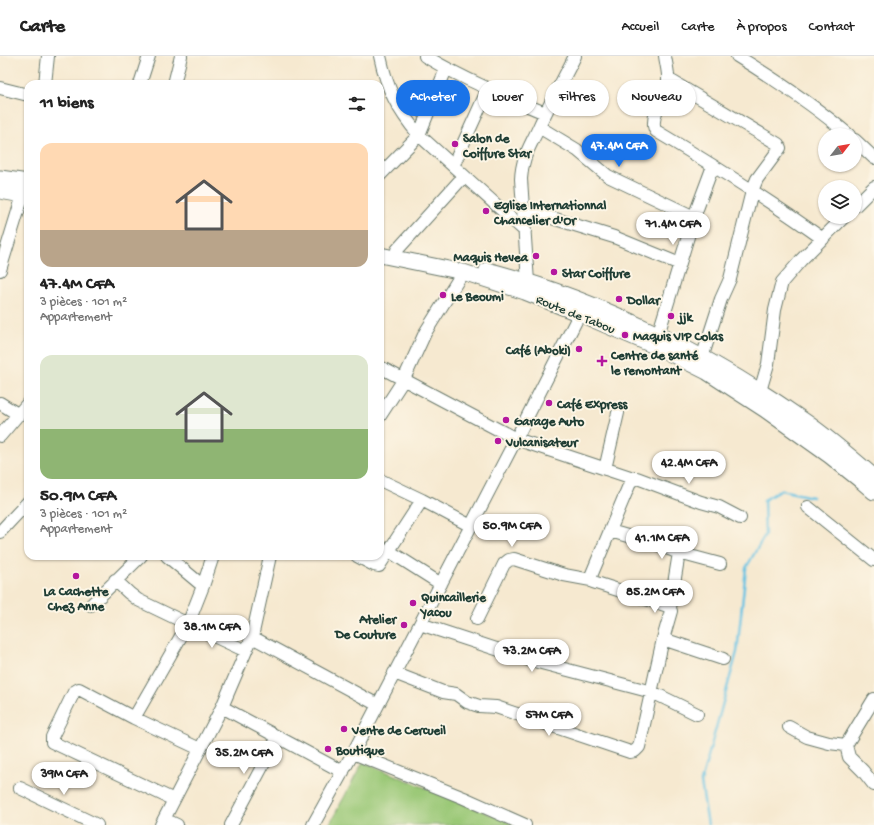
<!DOCTYPE html>
<html lang="fr">
<meta charset="utf-8">
<style>
body{margin:0;font-family:"Gochi Hand",sans-serif;background:#f6f6f6;color:#222;height:100vh;display:flex;flex-direction:column;font-size:15px;white-space:nowrap}
*{box-sizing:border-box;margin:0}
p{font-size:13px;color:#767676}
.icon{flex:none;width:22px;height:22px;fill:none;stroke:currentColor;stroke-width:2;stroke-linecap:round;stroke-linejoin:round}
.map{position:relative;flex:1;overflow:hidden}
.sheet{position:absolute;left:24px;top:24px;width:360px;height:480px;display:flex;flex-direction:column;background:#fff;border-radius:12px;box-shadow:0 1px 3px #0004}
.sheet>*{flex:none}
.top-card{position:absolute;left:396px;top:24px;width:380px;height:36px;display:flex;gap:8px}
.needle{width:26px;rotate:59deg}
.controls{position:absolute;left:818px;top:72px;display:grid;gap:8px}
.controls a{display:grid;place-items:center;width:44px;height:44px;border-radius:50%;background:#fff;box-shadow:0 1px 3px #0004;font-size:20px}
.price{position:absolute;translate:-50% -34px;padding:0 9px;border-radius:14px;background:#fff;color:#222;font-size:13px;line-height:26px;filter:drop-shadow(0 1px 2px #0008)}
.price::after{content:'';position:absolute;left:50%;top:24px;width:12px;height:9px;margin-left:-6px;background:inherit;clip-path:polygon(0 0,100% 0,50% 100%)}
.price.on{background:#1a73e8;color:#fff}
ul{padding:0;list-style:none}
li{display:grid;align-content:center;gap:8px;height:212px;padding:0 16px}
li span{display:grid;place-items:center;height:124px;border-radius:12px;color:#555}
li>.icon{margin-inline-start:auto}
span .icon{width:72px;height:72px;fill:#fffc;stroke-width:1}
li b{font-size:17px}
h2{display:flex;justify-content:space-between;align-items:center;height:48px;padding:0 16px;font-size:17px}
.chip{padding:0 14px;border-radius:18px;background:#fff;box-shadow:0 1px 3px #0004;font-size:14px;line-height:36px}
.chip.on{background:#1a73e8;color:#fff}
header{display:flex;align-items:center;gap:24px;box-sizing:border-box;height:56px;padding:0 20px;background:#fff;border-bottom:1px solid #e0e0e0}
header strong{font-size:19px}
nav{display:flex;gap:22px;margin-inline-start:auto;font-size:14px}
.map>svg:first-child{display:block}
.green{fill:#9ac876;stroke:#5c8255}
.lines{fill:none;stroke-linecap:round;stroke-linejoin:round}
.stream{stroke:#66c3e4;stroke-width:2.5}
.minor-casing{stroke:#6a796b;stroke-width:14}
.major-casing{stroke:#6a796b;stroke-width:17}
.minor{stroke:#fff;stroke-width:12}
.major{stroke:#fff;stroke-width:15}
.poi-dot{fill:#b5179e;stroke:#fcf5e5;stroke-width:1.5}
.labels{text-anchor:middle;stroke-width:4;stroke-linejoin:round;paint-order:stroke}
.poi-label{font-size:13px;font-weight:bold;fill:#1f3d34;stroke:#fcf5e5;text-anchor:start}
.street-label{font-size:13px;fill:#1f3d34;stroke:#fcf5e5}
</style>
<header>
<strong>Carte</strong>
<nav><a>Accueil</a><a>Carte</a><a>À propos</a><a>Contact</a></nav>
</header>
<div class="map">
<svg width="874" height="769" viewBox="0 0 874 769">
<rect width="100%" height="100%" fill="#fcf5e5"/>
<filter id="ink" filterUnits="userSpaceOnUse"><feTurbulence type="fractalNoise" baseFrequency=".025" numOctaves="2"/><feDisplacementMap in="SourceGraphic" scale="8" xChannelSelector="R" yChannelSelector="G"/><feConvolveMatrix kernelMatrix="1 2 1 2 8 2 1 2 1" color-interpolation-filters="sRGB"/></filter>
<filter id="wash" filterUnits="userSpaceOnUse"><feTurbulence type="fractalNoise" baseFrequency=".012" numOctaves="4" result="noise"/><feDisplacementMap in="SourceGraphic" scale="16" xChannelSelector="R" yChannelSelector="G"/><feGaussianBlur stdDeviation="0.9" result="paint"/><feColorMatrix in="noise" values="0 0 0 0 0 0 0 0 0 0 0 0 0 0 0 0 0 1.4 0 .05"/><feComposite in="paint" operator="in"/></filter>
<g filter="url(#wash)">
<rect width="100%" height="100%" fill="#f6e9d0"/>
<path class="green" d="M363,706L516,769H329Z"/>
<g class="lines">
<path class="stream" d="M708,769L701,726L737,596L746,512L765,479L764,444L781,434L812,441"/>
</g>
</g>
<g filter="url(#ink)">
<g class="lines">
<g class="minor-casing">
<path id="minor" d="M380,0C387,33 397,53 419,79L525,175
M425,0C463,23 504,40 545,57
M665,0C666,8 669,18 668,25C665,36 648,65 656,75C713,109 769,144 823,183
M737,0C776,24 814,49 849,79
M668,23L778,88L780,92L757,123L752,135L730,223L721,243L702,302
M45,28L48,0
M140,28L149,0
M174,28L181,0
M0,32L28,39
M539,71L577,94L608,120L694,161
M855,84L874,102
M453,110L488,33
M380,119L419,79L446,13
M855,150L874,131
M524,157L552,162L614,181L680,208
M397,194L464,120
M0,214L23,139
M528,226L521,123C522,101 530,91 539,71C550,47 563,24 575,0
M658,279L694,161L713,110
M380,311L516,383L633,422H637L701,446L719,451L740,462
M760,335L768,308L775,254L782,226L801,204L844,161
M0,347L19,359
M380,360L404,323L425,277L463,216
M0,380L28,347
M605,413L618,357
M380,424L422,444L471,470
M808,451L874,504
M610,475L659,489L679,497L720,508
M0,476L28,446
M389,495L441,528
M357,500L374,509L379,510L422,444
M115,524L129,537L138,544L188,568L246,595
M591,524V520L630,427L633,422
M203,530L213,500
M91,549L141,500
M670,552L679,497
M420,568L530,604L652,636L697,658
M252,581L378,649
M663,583L723,603
M394,617L443,636L456,638L467,646L479,650L496,651L630,696L635,695L639,691L663,583L671,555L668,550L593,526L591,524L564,519L514,503L509,504L504,508L477,563
M222,651L343,716
M134,662L188,568L203,530L167,500
M789,671L807,681L829,687L846,689L849,701L863,715L874,729
M846,689L874,643
M353,697L464,742L525,769
M20,732L97,769
M174,744L52,686V681L74,636L79,633L134,662L200,693
M164,763L177,769
M161,769L222,651L252,581L270,500
M231,769L278,681
M313,769L353,697L516,383L583,251"/>
</g>
<g class="major-casing">
<path id="major" d="M0,122L28,126
M0,135L28,140
M380,199L463,216L525,236L580,258L659,292L707,316L764,353L830,400L860,424L874,436
M487,214C596,242 711,299 803,364C828,381 851,401 874,421"/>
</g>
<use href="#minor" class="minor"/>
<use href="#major" class="major"/>
</g>
</g>
<g class="poi-dot">
<circle cx="455" cy="88" r="4"/>
<circle cx="486" cy="155" r="4"/>
<circle cx="536" cy="200" r="4"/>
<circle cx="554" cy="216" r="4"/>
<circle cx="443" cy="239" r="4"/>
<circle cx="619" cy="243" r="4"/>
<circle cx="671" cy="260" r="4"/>
<circle cx="625" cy="279" r="4"/>
<circle cx="579" cy="293" r="4"/>
<path d="M600 299h4v4h4v4h-4v4h-4v-4h-4v-4h4z"/>
<circle cx="549" cy="347" r="4"/>
<circle cx="506" cy="364" r="4"/>
<circle cx="498" cy="385" r="4"/>
<circle cx="76" cy="520" r="4"/>
<circle cx="413" cy="547" r="4"/>
<circle cx="404" cy="569" r="4"/>
<circle cx="344" cy="673" r="4"/>
<circle cx="328" cy="693" r="4"/>
</g>
<g class="labels">
<g class="poi-label">
<text x="463" y="86">Salon de<tspan x="463" dy="15">Coiffure Star</tspan></text>
<text x="494" y="153">Eglise Internationnal<tspan x="494" dy="15">Chancelier d'Or</tspan></text>
<text x="528" y="205" text-anchor="end">Maquis Hevea</text>
<text x="562" y="221">Star Coiffure</text>
<text x="451" y="244">Le Beoumi</text>
<text x="627" y="248">Dollar</text>
<text x="679" y="265">jjk</text>
<text x="633" y="284">Maquis VIP Colas</text>
<text x="571" y="298" text-anchor="end">Café (Aboki)</text>
<text x="611" y="303">Centre de santé<tspan x="611" dy="15">le remontant</tspan></text>
<text x="557" y="352">Café Express</text>
<text x="514" y="369">Garage Auto</text>
<text x="506" y="390">Vulcanisateur</text>
<text x="76" y="539" text-anchor="middle">La Cachette<tspan x="76" dy="15">Chez Anne</tspan></text>
<text x="421" y="545">Quincaillerie<tspan x="421" dy="15">Yacou</tspan></text>
<text x="396" y="567" text-anchor="end">Atelier<tspan x="396" dy="15">De Couture</tspan></text>
<text x="352" y="678">Vente de Cercueil</text>
<text x="336" y="698">Boutique</text>
</g>
<g class="street-label">
<text transform="translate(576 257) rotate(22)" y="5">Route de Tabou</text>
</g>
</g>
</svg>
<div class="controls">
<a><svg class="needle" viewBox="-14 -14 28 28"><path d="M0-13l5 13h-10z" fill="#e53935"/><path d="M0 13l5-13h-10z" fill="#767676"/></svg></a>
<a><svg class="icon" aria-label="layers" viewBox="0 0 24 24"><path d="M12 4l9 5-9 5-9-5zM3 14l9 5 9-5"/></svg></a>
</div>
<b class="price on" style="left:619px;top:112px">47.4M CFA</b>
<b class="price" style="left:673px;top:190px">71.4M CFA</b>
<b class="price" style="left:689px;top:429px">42.4M CFA</b>
<b class="price" style="left:512px;top:492px">50.9M CFA</b>
<b class="price" style="left:662px;top:504px">41.1M CFA</b>
<b class="price" style="left:655px;top:558px">85.2M CFA</b>
<b class="price" style="left:212px;top:593px">38.1M CFA</b>
<b class="price" style="left:532px;top:617px">73.2M CFA</b>
<b class="price" style="left:549px;top:681px">57M CFA</b>
<b class="price" style="left:244px;top:719px">35.2M CFA</b>
<b class="price" style="left:64px;top:740px">39M CFA</b>
<div class="top-card">
<a class="chip on">Acheter</a>
<a class="chip">Louer</a>
<a class="chip">Filtres</a>
<a class="chip">Nouveau</a>
</div>
<section class="sheet">
<h2>11 biens<svg class="icon" aria-label="filters" viewBox="0 0 24 24"><path d="M4 7h16M4 17h16"/><circle cx="9" cy="7" r="2"/><circle cx="15" cy="17" r="2"/></svg></h2>
<ul>
<li><span style="background:linear-gradient(#ffd9b3 70%,#b9a48a 0)"><svg class="icon" aria-label="home" viewBox="0 0 24 24"><path d="M3 11l9-7 9 7M6 9v11h12V9"/></svg></span><div><b>47.4M CFA</b><p>3 pièces · 101 m²</p><p>Appartement</p></div></li>
<li><span style="background:linear-gradient(#dfe7d0 60%,#8fb573 0)"><svg class="icon" aria-label="home" viewBox="0 0 24 24"><path d="M3 11l9-7 9 7M6 9v11h12V9"/></svg></span><div><b>50.9M CFA</b><p>3 pièces · 101 m²</p><p>Appartement</p></div></li>
</ul>
</section>
</div>
